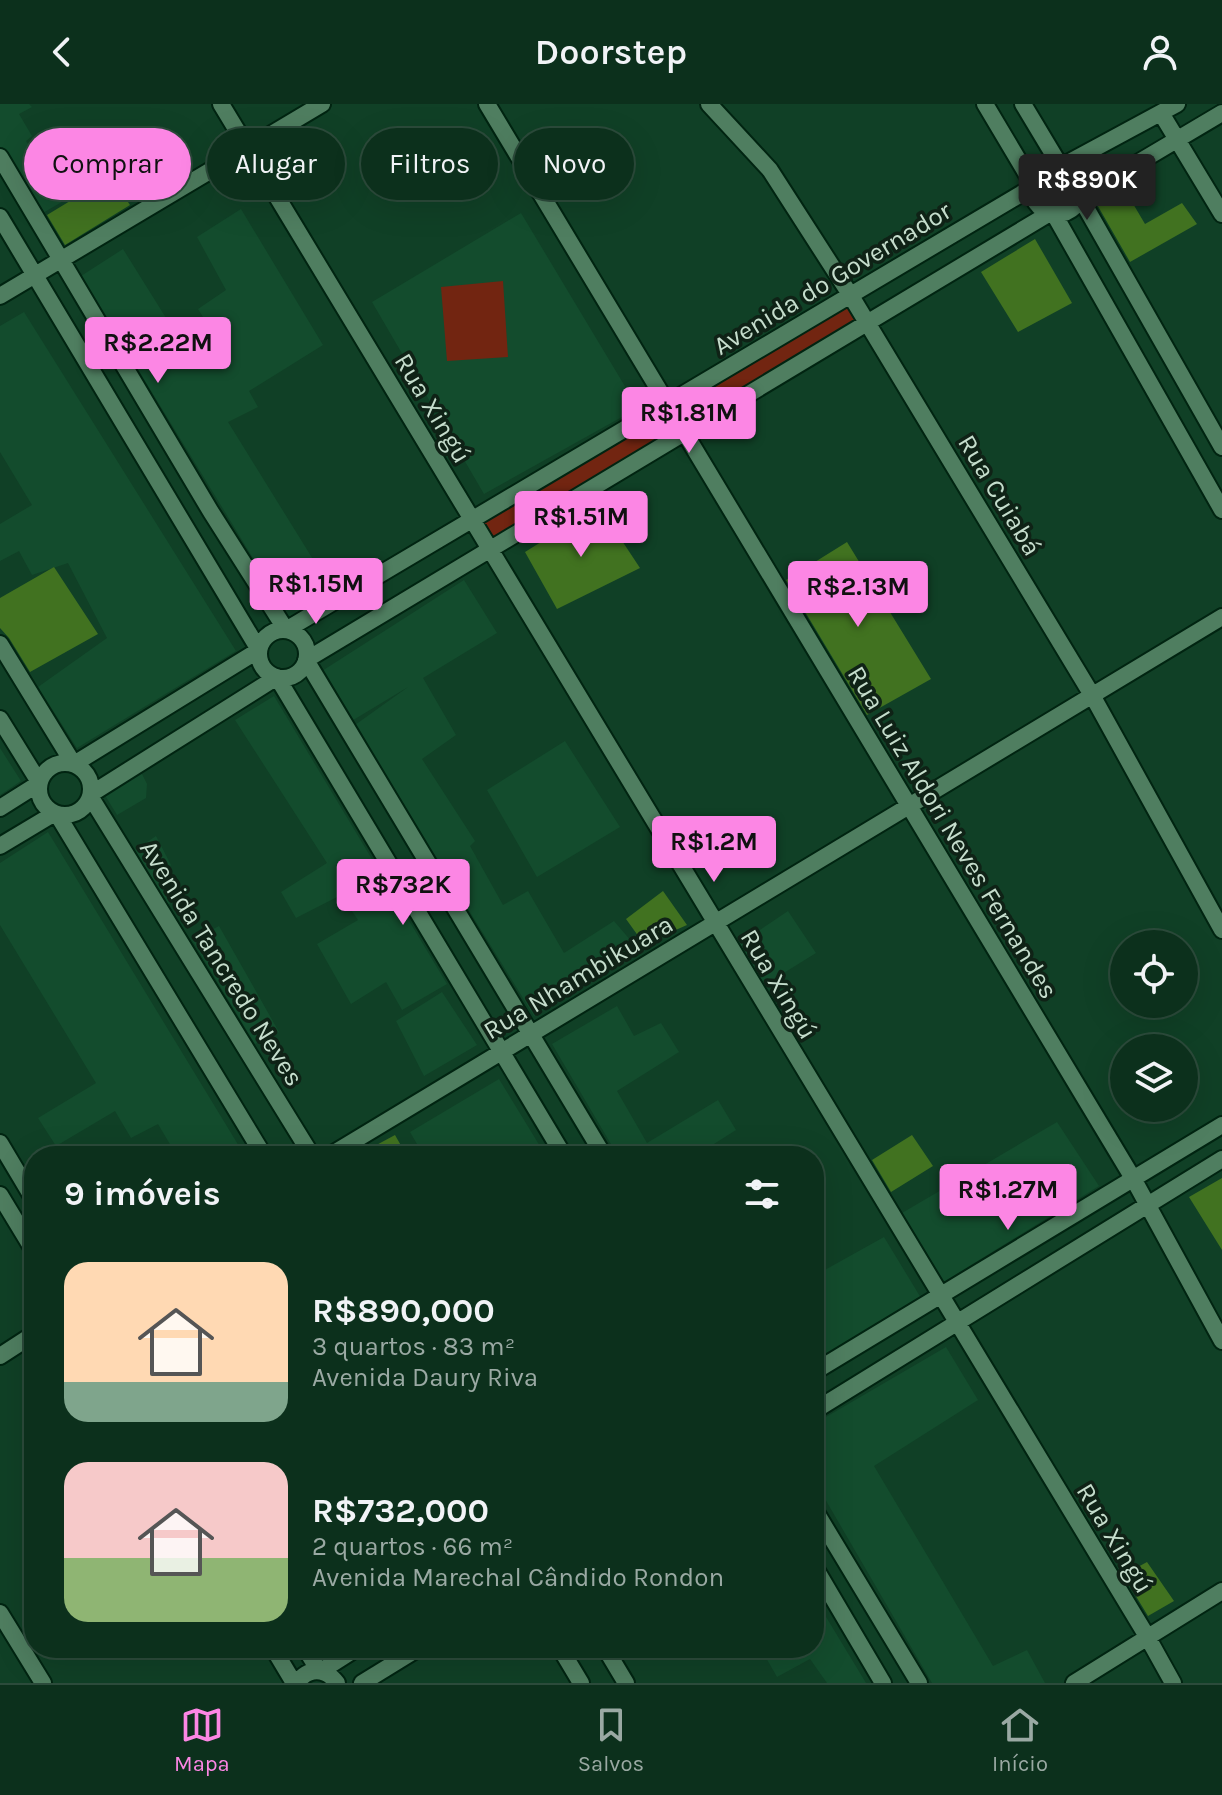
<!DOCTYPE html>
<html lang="pt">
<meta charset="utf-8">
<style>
body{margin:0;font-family:Karla,sans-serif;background:#153825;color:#f1f3f6;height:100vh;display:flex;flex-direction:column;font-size:30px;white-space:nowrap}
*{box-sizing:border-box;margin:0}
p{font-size:26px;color:#9aa9a3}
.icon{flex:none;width:44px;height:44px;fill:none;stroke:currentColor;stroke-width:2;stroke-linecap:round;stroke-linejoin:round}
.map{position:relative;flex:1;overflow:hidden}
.sheet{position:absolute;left:24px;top:1042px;width:800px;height:512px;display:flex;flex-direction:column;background:#0c301c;border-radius:32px;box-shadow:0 8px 32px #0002,0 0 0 2px #2c4b3b}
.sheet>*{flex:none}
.hud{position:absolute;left:24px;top:24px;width:800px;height:72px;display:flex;gap:16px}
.tools{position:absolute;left:1110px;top:826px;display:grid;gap:16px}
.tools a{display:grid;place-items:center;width:88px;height:88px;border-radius:50%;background:#0c301c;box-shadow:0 8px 32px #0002,0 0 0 2px #2c4b3b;font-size:40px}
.price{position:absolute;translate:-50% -68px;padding:0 18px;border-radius:8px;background:#fc86e4;color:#111;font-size:26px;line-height:52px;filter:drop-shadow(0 2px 4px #0008)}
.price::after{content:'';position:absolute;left:50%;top:48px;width:24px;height:18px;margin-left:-12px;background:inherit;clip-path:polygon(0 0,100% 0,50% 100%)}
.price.active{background:#222;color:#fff}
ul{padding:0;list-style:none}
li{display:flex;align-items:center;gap:24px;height:200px;padding:0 40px}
li span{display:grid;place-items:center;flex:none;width:224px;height:160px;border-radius:24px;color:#555}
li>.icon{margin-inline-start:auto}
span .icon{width:96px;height:96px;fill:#fffc;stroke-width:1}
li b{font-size:34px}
h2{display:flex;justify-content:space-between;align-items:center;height:96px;padding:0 40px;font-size:34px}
.pill{padding:0 28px;border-radius:36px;background:#0c301c;box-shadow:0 8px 32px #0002,0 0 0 2px #2c4b3b;font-size:28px;line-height:72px}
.pill.active{background:#fc86e4;color:#111}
header{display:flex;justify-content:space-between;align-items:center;height:104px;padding:0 40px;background:#0c301c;font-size:36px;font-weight:600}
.menu{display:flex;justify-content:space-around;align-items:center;height:112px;border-top:2px solid #2c4b3b;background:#0c301c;font-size:22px;color:#9aa9a3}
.menu a{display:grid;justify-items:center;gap:4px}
.menu .active{color:#fc86e4}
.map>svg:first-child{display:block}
.built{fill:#134c2d}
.green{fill:#722511}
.building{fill:#417220}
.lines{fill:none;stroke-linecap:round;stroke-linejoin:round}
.minor-casing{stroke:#012411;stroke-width:20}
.minor{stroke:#4f7e60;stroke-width:16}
.labels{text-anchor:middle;stroke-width:7;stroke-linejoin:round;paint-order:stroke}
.street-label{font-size:26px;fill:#c5ddcc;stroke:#0f2216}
</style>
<header><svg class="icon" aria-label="back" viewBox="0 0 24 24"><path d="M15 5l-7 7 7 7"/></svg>Doorstep<svg class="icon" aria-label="person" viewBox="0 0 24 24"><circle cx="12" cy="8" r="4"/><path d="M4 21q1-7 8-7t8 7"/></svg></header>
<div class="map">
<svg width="1222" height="1579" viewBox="0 0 1222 1579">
<rect width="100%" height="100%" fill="#104026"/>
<path class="built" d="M0,0H29L32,3L19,10L32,32L26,37L67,95L41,110L0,43Z
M241,105L323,241L249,287L258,303L228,318L332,486L289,513L81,172L123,145L196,262L225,248L198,205L226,186L197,133Z
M521,109L638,304L484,390L372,198Z
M24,208L236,547L77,644L38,583L107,534L68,459L32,471L19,447L0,457V420L32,401L0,348V222Z
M464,476L497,529L423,574L456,631L422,655L475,737L470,742L503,801L528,787L564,849L614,817L638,845L534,912L355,621L408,583L345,621L322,567Z
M274,592L447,880L402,906L386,878L351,900L317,840L358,816L341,791L296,814L281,788L327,759L235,616Z
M565,637L620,723L537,773L487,686Z
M0,644L21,677L0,691Z
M141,668L147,680L146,694L117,711L103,688Z
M48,728L245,1052H177L158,1020L131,1034L115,1007L56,1042L38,1014L96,979L0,821V759Z
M156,732L171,761L165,767L180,794L167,801L135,746Z
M788,807L816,849L761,883L736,842Z
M219,822L279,928L255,940L192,836Z
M442,888L477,941L424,972L396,917Z
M617,902L634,932L661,919L679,948L617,987L647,1039L718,996L736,1026L695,1052H618L552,940Z
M499,975L546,1052H424L410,1028Z
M1057,1018L1099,1082L942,1179L902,1109Z
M884,1133L921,1194L814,1259V1172Z
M946,1243L978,1296L874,1362L993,1562L1027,1546L1045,1579H932L814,1376V1320Z
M814,1493L866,1579H827L810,1555L777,1573L765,1552L780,1544H814Z"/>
<path class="green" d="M503,177L508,253L447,257L441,183Z
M851,192L867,219L688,327L671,300Z
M668,301L684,330L491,446L474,416Z"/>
<path class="building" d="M112,74L130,101L65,141L47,111L75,94L77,96Z
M1122,81L1145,120L1182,99L1197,120L1130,158L1095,97Z
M1035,135L1072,199L1018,228L981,168Z
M599,402L640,464L557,505L525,448Z
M847,438L931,575L867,611L786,476Z
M54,463L98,530L30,568L9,534L0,524V494Z
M663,787L687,821L644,840L626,815Z
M395,1031L407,1052H356Z
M912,1031L933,1062L891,1088L872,1056Z
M1222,1074V1146L1189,1093Z
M1147,1458L1174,1497L1148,1512L1123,1471Z"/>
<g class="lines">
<g class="minor-casing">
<path id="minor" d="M221,0L1148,1534L1173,1579
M487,0L1134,1076L1222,1237
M709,0L770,66L851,192L1092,591L1222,826
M985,0L1032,79
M1023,0L1059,60
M1161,9L1222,110
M0,53L211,408L286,526L1031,84
M1032 85a25 25 0 1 1 50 0a25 25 0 1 1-50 0Z
M1064,61L1177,0
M1082,92L1222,9
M1081,95L1222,343
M1054,110L1222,406
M0,113L259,546L74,660
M0,192L322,0
M259 550a24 24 0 1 1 48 0a24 24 0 1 1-48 0Z
M0,540L73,659
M0,615L39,678
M39 685a26 26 0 1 1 52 0a26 26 0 1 1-52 0Z
M91,690L277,573L564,1052
M90,692L312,1052
M0,704L38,680
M57,710L264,1052
M0,742L55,709
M0,1039L34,1096
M329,1052L1222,513
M604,1052L306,556L1050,109
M0,1091L34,1147
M0,1252L34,1230
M814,1268L1222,1021
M814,1307L1222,1055
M814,1405L919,1579
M814,1462L883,1579
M0,1509L43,1579
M273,1544L294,1579
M305,1544L319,1567
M560,1544L581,1579
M605,1544L626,1579
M321,1567L357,1544
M297,1579C308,1563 326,1564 337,1579
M362,1579L419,1544
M1074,1579L1222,1487"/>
</g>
<use href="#minor" class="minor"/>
</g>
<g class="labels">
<g class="street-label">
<text transform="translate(832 174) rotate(-31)" y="9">Avenida do Governador</text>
<text transform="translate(433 304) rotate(59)" y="9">Rua Xingú</text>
<text transform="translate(1000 391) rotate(59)" y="9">Rua Cuiabá</text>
<text transform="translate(953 728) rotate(59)" y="9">Rua Luiz Aldori Neves Fernandes</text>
<text transform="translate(222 859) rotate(58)" y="9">Avenida Tancredo Neves</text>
<text transform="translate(578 873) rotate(-31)" y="9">Rua Nhambikuara</text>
<text transform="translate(779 880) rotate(59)" y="9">Rua Xingú</text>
<text transform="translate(1115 1434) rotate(59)" y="9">Rua Xingú</text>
</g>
</g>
</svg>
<div class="tools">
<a><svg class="icon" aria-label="locate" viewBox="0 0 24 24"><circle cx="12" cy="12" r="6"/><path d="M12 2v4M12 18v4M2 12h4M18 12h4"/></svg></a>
<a><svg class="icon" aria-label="layers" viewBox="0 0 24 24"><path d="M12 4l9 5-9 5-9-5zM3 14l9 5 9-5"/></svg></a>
</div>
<b class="price active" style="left:1087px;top:118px">R$890K</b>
<b class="price" style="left:158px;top:281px">R$2.22M</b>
<b class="price" style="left:689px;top:351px">R$1.81M</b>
<b class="price" style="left:581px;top:455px">R$1.51M</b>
<b class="price" style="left:316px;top:522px">R$1.15M</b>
<b class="price" style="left:858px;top:525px">R$2.13M</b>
<b class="price" style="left:714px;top:780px">R$1.2M</b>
<b class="price" style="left:403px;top:823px">R$732K</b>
<b class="price" style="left:1008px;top:1128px">R$1.27M</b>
<div class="hud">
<a class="pill active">Comprar</a>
<a class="pill">Alugar</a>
<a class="pill">Filtros</a>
<a class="pill">Novo</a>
</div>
<section class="sheet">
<h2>9 imóveis<svg class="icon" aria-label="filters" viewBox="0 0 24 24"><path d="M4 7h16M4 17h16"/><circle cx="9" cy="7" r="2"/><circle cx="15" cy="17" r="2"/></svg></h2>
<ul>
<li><span style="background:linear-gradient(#ffd9b3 75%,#7fa58c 0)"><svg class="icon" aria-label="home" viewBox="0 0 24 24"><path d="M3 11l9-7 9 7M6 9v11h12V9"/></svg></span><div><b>R$890,000</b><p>3 quartos · 83 m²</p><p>Avenida Daury Riva</p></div></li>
<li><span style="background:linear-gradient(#f6c9c9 60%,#8fb573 0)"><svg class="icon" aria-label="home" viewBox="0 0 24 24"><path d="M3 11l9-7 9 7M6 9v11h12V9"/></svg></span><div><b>R$732,000</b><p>2 quartos · 66 m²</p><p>Avenida Marechal Cândido Rondon</p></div></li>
</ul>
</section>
</div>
<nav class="menu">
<a class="active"><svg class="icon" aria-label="map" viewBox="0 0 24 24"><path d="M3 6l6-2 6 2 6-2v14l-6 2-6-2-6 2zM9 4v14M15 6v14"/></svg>Mapa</a>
<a><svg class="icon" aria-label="saved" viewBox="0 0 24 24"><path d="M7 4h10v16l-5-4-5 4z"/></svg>Salvos</a>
<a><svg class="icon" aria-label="home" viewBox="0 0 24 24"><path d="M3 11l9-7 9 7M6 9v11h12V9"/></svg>Início</a>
</nav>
